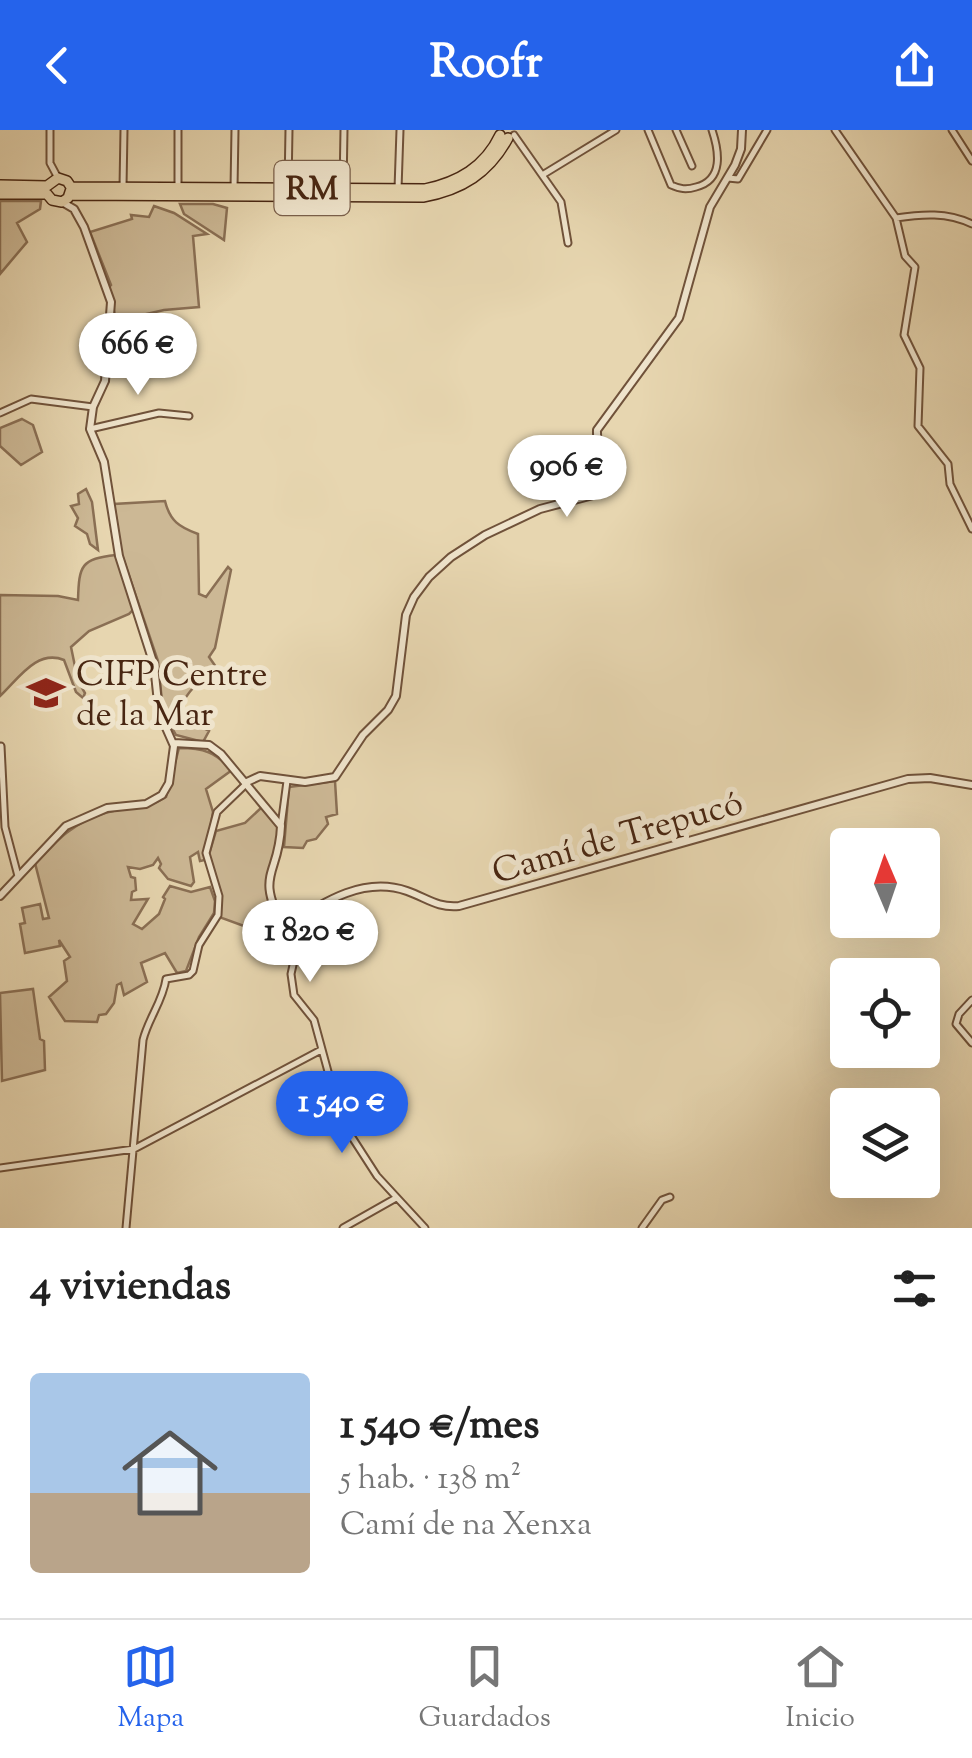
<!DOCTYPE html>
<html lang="es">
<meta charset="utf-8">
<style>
body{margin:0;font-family:"Sorts Mill Goudy",serif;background:#f2f2f2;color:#222;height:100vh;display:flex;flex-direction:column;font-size:38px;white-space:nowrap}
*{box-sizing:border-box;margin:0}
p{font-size:32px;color:#767676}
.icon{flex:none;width:55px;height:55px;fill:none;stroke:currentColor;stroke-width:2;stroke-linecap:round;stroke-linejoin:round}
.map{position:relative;height:1098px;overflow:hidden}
.details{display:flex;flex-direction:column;background:#fff;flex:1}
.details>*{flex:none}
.needle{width:65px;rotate:358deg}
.controls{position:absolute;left:830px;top:698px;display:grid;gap:20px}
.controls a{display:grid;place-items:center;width:110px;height:110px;border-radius:10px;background:#fff;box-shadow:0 10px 40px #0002;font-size:50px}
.price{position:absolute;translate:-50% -85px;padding:0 22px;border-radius:35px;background:#fff;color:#222;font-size:32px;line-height:65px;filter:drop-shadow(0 2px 5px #0008)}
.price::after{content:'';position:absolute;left:50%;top:60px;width:30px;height:22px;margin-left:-15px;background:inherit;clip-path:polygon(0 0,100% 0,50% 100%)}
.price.selected{background:#2563eb;color:#fff}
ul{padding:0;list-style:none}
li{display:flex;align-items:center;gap:30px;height:250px;padding:0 30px}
li span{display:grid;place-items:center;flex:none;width:280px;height:200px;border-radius:10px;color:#555}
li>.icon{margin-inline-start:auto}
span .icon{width:120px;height:120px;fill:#fffc;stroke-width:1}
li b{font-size:42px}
h2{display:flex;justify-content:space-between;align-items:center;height:120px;padding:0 30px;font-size:42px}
header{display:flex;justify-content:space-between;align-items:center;height:130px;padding:0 30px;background:#2563eb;color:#fff;font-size:45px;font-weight:700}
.tab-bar{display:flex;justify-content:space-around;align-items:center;height:140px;border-top:2px solid #e0e0e0;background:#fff;font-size:28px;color:#767676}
.tab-bar a{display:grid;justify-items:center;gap:5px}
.tab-bar .selected{color:#2563eb}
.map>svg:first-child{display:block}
.green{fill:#ccb895;stroke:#8a6f54;stroke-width:2.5}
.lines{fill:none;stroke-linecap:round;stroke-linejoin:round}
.minor-casing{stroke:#70523a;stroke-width:9}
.tertiary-casing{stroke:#70523a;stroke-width:10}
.primary-casing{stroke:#482612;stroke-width:12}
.minor{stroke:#efe4cc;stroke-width:5}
.tertiary{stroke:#efe4cc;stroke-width:6}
.primary{stroke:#e7d6b0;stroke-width:9}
.labels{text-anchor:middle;stroke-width:10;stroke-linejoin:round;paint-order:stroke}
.shield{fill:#efe4cc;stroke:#7a5f4a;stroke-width:2.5}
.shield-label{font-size:32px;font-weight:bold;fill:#482612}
.poi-label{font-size:35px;fill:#482612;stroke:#efe4cc;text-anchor:start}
.street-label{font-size:35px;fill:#482612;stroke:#efe4cc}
</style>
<header><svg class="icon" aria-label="back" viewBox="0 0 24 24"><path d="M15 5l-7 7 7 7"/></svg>Roofr<svg class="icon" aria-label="share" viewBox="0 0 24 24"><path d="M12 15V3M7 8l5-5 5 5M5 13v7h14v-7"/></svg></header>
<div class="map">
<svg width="972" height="1098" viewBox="0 0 972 1098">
<rect width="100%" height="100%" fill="#e7d6b0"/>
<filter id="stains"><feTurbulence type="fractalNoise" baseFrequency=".002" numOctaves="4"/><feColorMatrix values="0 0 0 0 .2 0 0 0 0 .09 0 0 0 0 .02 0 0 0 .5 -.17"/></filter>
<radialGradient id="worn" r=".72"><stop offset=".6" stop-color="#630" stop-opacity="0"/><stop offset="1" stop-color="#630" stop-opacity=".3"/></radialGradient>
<path class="green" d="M0,71H41L40,79L17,93L27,112L0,144Z
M180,74H213L227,78L224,110L184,84Z
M154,76L174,83L207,104L193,106L199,177L164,180L116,191L109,157L111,155L90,102L132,89L131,85L149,87Z
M22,289L33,295L42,322L21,335L0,316V298Z
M86,359L92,372L98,420L90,414L87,404L75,396L78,388L71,376L79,374L78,364Z
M165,371C170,391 179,397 198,404L199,464L206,467L228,437L231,440L215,518L209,527L216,537L214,542L206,541C199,554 185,563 181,577L190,591L209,601L203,612L176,605L163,582L158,531L121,422L114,374Z
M116,425L134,479L129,484L89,501L71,517L78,551L85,563L83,568L76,562L64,530C37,519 19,548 0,566V465L58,466L78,470C79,435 81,429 116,425Z
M179,618C204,618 215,622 232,640L206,659L213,682L205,730L200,731L198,722L190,727L194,752L191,756L168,749L159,738L161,734L158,728L153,735L140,739L128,737L131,747L135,748L136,760L132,762L131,770L148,769L133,794L142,799L159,784L165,769L163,767L170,756L191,762L210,757L215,771L214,783L199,807L186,841L177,843L165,823L141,833L147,852L124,865L121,853L117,855L114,873L106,884L99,885L97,892L65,891L49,867L67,851L64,831L70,827L59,810L60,816L25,823L20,794L25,793L22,778L40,774L43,789L49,788L35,733C57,710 74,692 105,683C129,676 142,682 166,667Z
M335,651L337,684L326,687L328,694L316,709L307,711L303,718L284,717L289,657Z
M262,677L279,697C277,733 256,749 274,786L255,800L219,787L220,760L208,728L216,701L245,693Z
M33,859L40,909L44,911L45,940L2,951L0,863Z"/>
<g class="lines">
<g class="minor-casing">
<path id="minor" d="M50,0V33L58,48
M648,0L671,55C680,59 686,60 696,57C724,50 719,21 712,0
M676,0L692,36
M835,0L896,88L905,126L915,137L904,205L920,238L918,296L948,334L950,354L972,399
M952,0L972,31
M514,5L561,72L568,113
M544,44L616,0
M728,48L738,49L767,0
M123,57L124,0
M178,57V0
M288,57L289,0
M234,58L235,0
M343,58L344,0
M398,59L400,0
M896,88C922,84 947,82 972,94
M0,283L31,269L93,277
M90,299L159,283L189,286
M1,616L5,697L18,746
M281,696L287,651
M284,798L295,826L291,844L294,865L314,890L333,960L348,1001L377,1046L425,1098
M972,870L959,884L956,894L972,913
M0,1038L134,1019L321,920
M126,1098L143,910C148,889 163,871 166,849L189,845L193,841L199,815L218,785L219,766L206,723L217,682L245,655
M343,1098L396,1068
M642,1098L662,1070L670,1067"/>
</g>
<g class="tertiary-casing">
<path id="tertiary" d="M174,613L209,615L221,624L281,696C279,747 254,742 284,798C320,775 361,745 407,761C427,768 437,778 459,776L908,649L930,648L972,655
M247,652L260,646L305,652L335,647L363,605L388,580L396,566L406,485L414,467L429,447L451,427L485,405L540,379L597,364C610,343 596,323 597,300L679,188L710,77L735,35L741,19L742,0
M0,766L66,696L107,678L146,674L162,665L169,653L174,616L159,582L154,535L119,426L104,332L90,299L93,277L105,251L111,172L84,97L74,79L62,72"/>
</g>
<g class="primary-casing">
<path id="primary" d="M0,55L47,56
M47,56L58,48L67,51L71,57
M71,57L425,59C458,52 485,37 500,5
M0,64H47
M47,64L52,70L62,72L68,68L71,59
M70,65L423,67C462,60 489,43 508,8"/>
</g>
<use href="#minor" class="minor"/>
<use href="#tertiary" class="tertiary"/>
<use href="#primary" class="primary"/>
</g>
<defs>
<g id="university-bare" transform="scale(3)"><path d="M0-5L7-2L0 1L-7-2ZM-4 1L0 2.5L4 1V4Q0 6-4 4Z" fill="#8f2418" stroke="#efe4cc" stroke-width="2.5" paint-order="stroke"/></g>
</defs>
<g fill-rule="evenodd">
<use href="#university-bare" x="46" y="563"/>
</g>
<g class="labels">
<rect class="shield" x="274.5" y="31" width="75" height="54" rx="8"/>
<g class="shield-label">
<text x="312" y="69">RM</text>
</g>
<g class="poi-label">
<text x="76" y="555">CIFP Centre<tspan x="76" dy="40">de la Mar</tspan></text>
</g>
<g class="street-label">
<text transform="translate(617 706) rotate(-16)" y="12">Camí de Trepucó</text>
</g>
</g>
<rect width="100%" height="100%" filter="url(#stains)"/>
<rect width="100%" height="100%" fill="url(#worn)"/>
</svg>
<div class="controls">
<a><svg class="needle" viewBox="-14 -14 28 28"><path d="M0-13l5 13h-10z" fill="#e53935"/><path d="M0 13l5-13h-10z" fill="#767676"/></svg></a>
<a><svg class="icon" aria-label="locate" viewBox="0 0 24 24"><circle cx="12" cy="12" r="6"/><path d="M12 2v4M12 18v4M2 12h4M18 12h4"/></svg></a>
<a><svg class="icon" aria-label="layers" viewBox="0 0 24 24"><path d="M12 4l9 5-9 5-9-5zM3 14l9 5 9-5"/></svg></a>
</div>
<b class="price" style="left:138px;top:268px">666 €</b>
<b class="price" style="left:567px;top:390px">906 €</b>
<b class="price" style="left:310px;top:855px">1 820 €</b>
<b class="price selected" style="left:342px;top:1026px">1 540 €</b>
</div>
<section class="details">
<h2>4 viviendas<svg class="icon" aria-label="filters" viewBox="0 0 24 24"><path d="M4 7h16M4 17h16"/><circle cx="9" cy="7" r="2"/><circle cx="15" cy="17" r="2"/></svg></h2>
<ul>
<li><span style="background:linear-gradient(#a9c7e8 60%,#b9a48a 0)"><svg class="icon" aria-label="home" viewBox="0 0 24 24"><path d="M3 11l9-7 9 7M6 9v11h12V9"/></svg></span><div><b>1 540 €/mes</b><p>5 hab. · 138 m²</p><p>Camí de na Xenxa</p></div></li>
</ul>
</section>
<nav class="tab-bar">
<a class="selected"><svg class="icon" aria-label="map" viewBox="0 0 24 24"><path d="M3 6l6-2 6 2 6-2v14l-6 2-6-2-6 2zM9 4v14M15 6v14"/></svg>Mapa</a>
<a><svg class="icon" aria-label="saved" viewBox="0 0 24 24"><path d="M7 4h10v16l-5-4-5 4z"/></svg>Guardados</a>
<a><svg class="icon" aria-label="home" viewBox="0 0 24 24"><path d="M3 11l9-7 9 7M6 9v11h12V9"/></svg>Inicio</a>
</nav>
